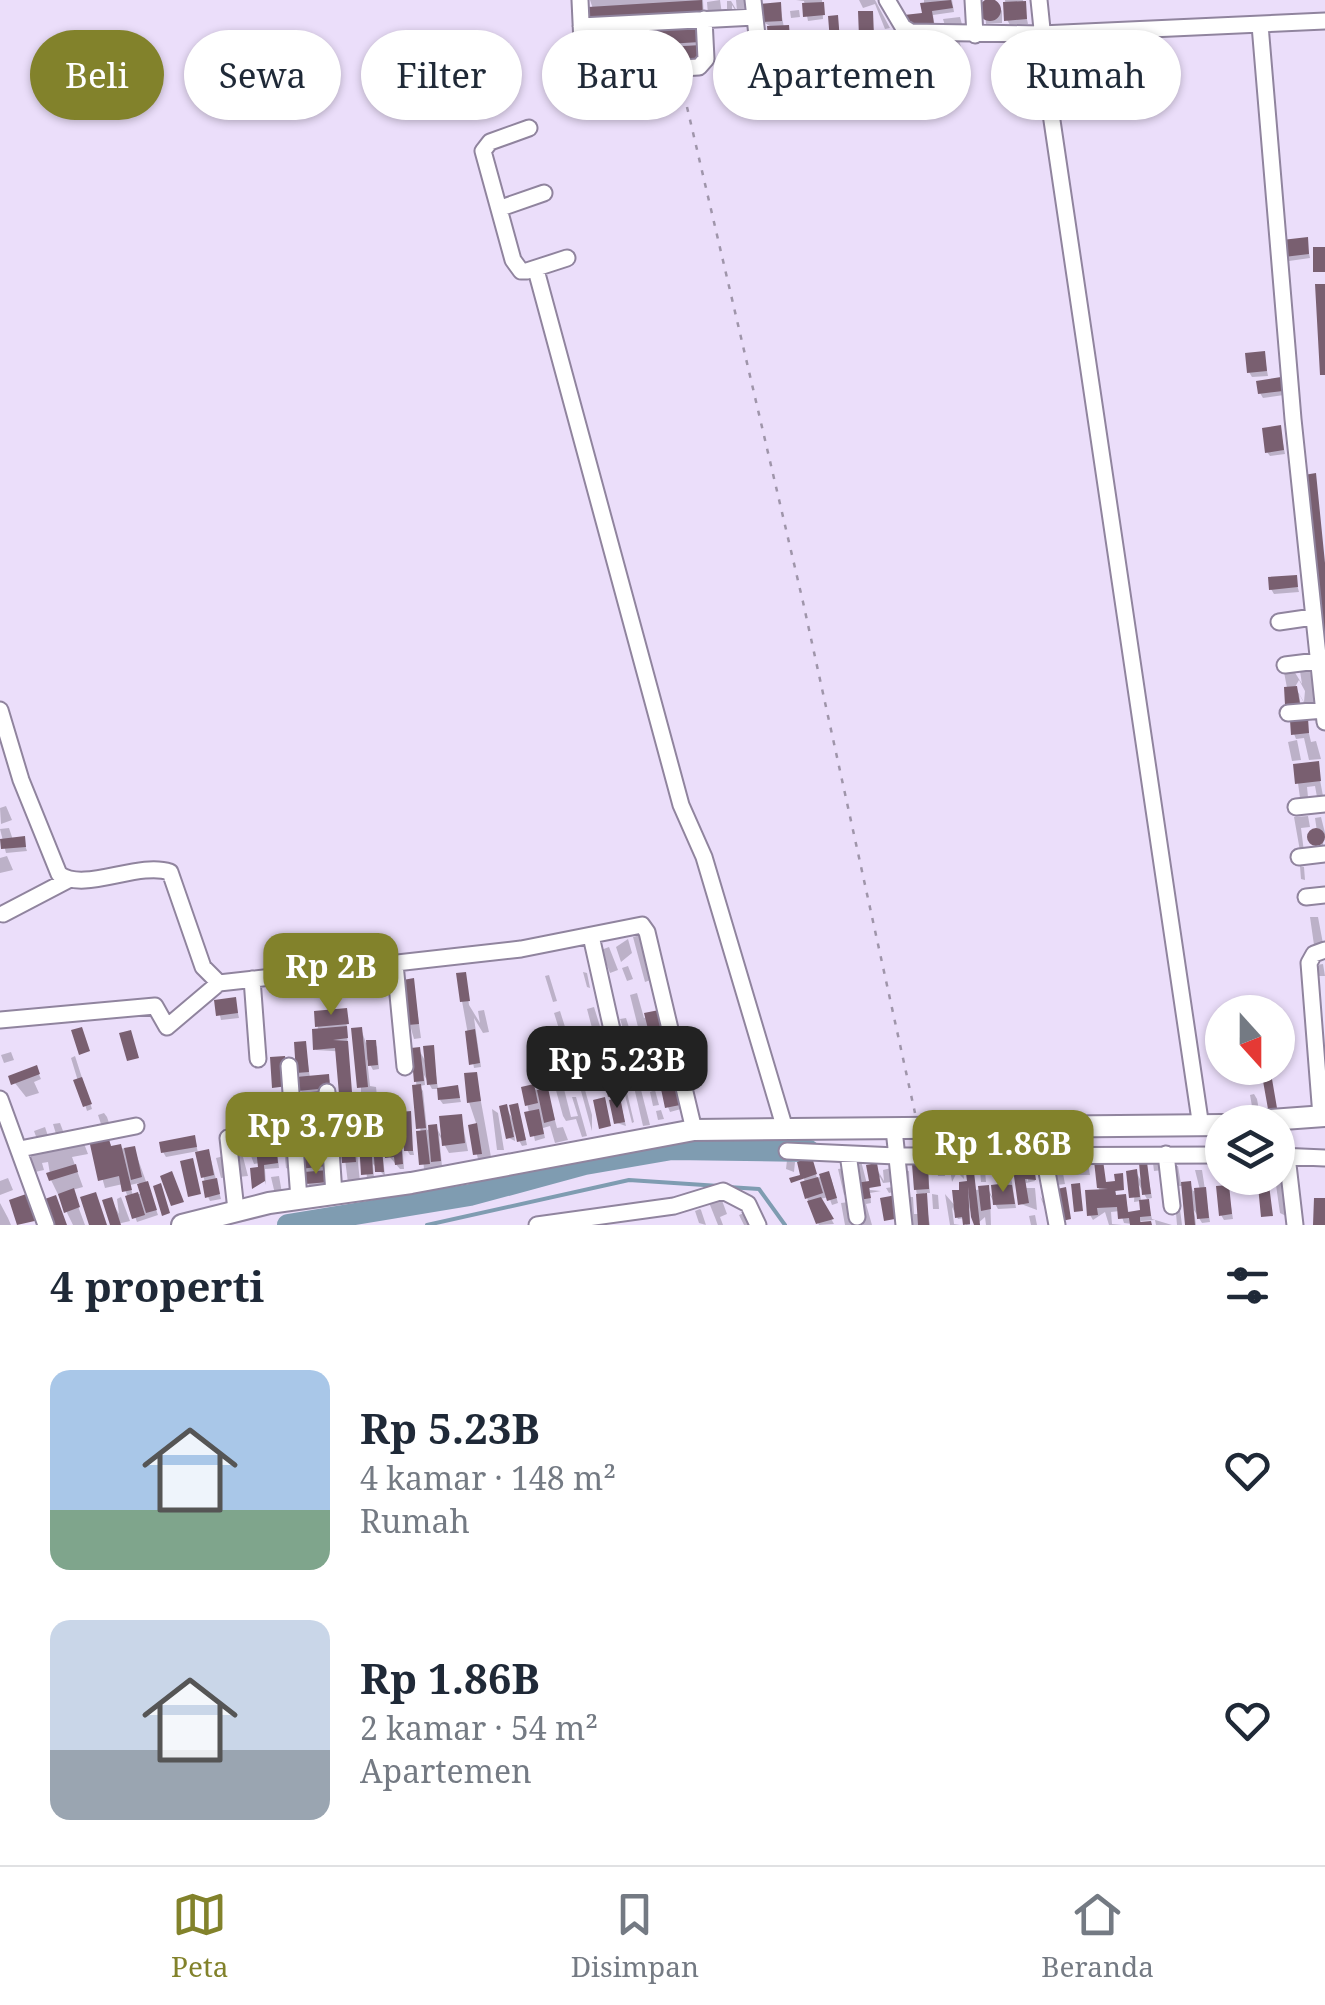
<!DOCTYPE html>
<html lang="id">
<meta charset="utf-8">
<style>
body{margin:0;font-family:"Noto Serif",serif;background:#f2f2f3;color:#1f2937;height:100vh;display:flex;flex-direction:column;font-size:38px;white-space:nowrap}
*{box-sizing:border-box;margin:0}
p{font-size:32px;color:#747a83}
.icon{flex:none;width:55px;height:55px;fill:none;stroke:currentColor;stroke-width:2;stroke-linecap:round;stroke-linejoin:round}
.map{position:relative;height:1225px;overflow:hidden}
.drawer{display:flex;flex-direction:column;background:#fff;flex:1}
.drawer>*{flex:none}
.banner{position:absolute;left:30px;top:30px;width:1265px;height:90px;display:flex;gap:20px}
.needle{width:65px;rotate:159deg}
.controls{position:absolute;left:1205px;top:995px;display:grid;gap:20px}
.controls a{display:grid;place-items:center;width:90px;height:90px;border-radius:50%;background:#fff;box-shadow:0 2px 8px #0004;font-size:50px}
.price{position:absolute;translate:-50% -85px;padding:0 22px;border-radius:20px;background:#82822b;color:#fff;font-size:32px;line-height:65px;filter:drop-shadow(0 2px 5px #0008)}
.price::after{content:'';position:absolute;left:50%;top:60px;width:30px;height:22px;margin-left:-15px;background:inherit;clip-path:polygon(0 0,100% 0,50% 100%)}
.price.current{background:#222;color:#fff}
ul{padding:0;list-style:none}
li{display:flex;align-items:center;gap:30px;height:250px;padding:0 50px}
li span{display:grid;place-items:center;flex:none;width:280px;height:200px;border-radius:20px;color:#555}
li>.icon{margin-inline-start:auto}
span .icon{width:120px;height:120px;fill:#fffc;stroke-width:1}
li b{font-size:42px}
h2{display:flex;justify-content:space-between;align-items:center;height:120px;padding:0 50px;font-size:42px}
.tag{padding:0 35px;border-radius:45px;background:#fff;box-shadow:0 2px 8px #0004;font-size:35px;line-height:90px}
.tag.current{background:#82822b;color:#fff}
.tab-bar{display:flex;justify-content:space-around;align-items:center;height:140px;border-top:2px solid #e0e1e3;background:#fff;font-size:28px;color:#747a83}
.tab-bar a{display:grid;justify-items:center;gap:5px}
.tab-bar .current{color:#82822b}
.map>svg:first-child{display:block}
.shadow{fill:#0003;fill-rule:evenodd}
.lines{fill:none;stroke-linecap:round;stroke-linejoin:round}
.stream{stroke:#7f9cb1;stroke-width:4}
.river{stroke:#7f9cb1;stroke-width:22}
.building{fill:#795f70}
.minor-casing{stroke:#90849e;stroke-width:19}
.major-casing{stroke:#90849e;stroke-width:24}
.path{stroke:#9f95aa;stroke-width:2.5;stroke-dasharray:5 8;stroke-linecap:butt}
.minor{stroke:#fff;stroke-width:15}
.major{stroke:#fff;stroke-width:20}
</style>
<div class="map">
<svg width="1325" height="1225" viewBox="0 0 1325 1225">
<rect width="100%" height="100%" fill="#ebdefa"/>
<path class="shadow" d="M590,0H703L704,21L593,9Z
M720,0L722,14L708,15L707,2Z
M736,0H747L748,18H740L732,5V12L727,11V1H731L737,11Z
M796,0H822L823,19L808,21L804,1Z
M859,0H875L890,28L885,29L875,4L863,8Z
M924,0H952L954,12L933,15L935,28L911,31L924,15Z
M984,0H995L1007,19L1005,0H1023L1028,24L1010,25L1002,11V23L986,24Z
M780,5L784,28L790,32L792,55L774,56L770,26L763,22Z
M799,10L800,17L791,18L790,11Z
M871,13L875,41H870L874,62L880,67L879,86L872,81L873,60L864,56L861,37Z
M837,17L841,47L856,49L857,62L839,60L836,56L832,41Z
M960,17L963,28L946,29L943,19Z
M698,27L701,46L592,55L588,49Z
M894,40L899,70L889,72L888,62H892L886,41Z
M959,40L965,61L957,63L950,42Z
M942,41L949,61L937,65L939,74L933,76L924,48Z
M919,50L926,77L915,80L912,75Z
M863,66L867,68V78L862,76Z
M1306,240L1310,258L1289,261L1287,256Z
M1264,354L1268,376L1252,377L1249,372Z
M1280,380L1284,395L1263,398L1260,393Z
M1280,428L1285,454L1270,456L1267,452Z
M1295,577L1299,592L1274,594L1271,589Z
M1310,670L1316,707L1307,708L1299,694L1301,708L1291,709L1284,672L1294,671L1302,684L1300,671ZM1299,680L1305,691L1304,702L1295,687Z
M1306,721L1311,742L1316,741L1321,759L1309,760L1304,738L1296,739L1294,734Z
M1297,740L1301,760L1292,761L1288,742Z
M1317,764L1323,796L1317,797L1315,786L1307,787L1308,797L1300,798L1298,783Z
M6,806L12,820L1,824L0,808Z
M1308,816L1310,827L1301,828L1304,852L1300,851L1294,817Z
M1321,817L1325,833L1322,850L1313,836L1311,845L1309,834H1312L1319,845L1315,818Z
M9,828L13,840L23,839L27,851L6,853L0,829Z
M7,856L13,870L0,873V858Z
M1300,866L1304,867L1305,880L1301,879Z
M1310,917H1318L1324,949L1314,945Z
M640,935L653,979L645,982L633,937Z
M628,939L632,953L621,962L616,947Z
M609,947L618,970L610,973L601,950Z
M1323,964L1325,976H1317L1316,965Z
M628,966L633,979L627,981L622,968Z
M583,972L587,973L590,988L587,987Z
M465,975L469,1005L480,1023L478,1011L484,1010L489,1032L483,1033L474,1018L481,1067L474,1068L462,1001Z
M549,975L557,1001L553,1002L545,976Z
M372,976L379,977L380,990L373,989Z
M413,981L421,1038L414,1039L410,1025Z
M637,993L644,1018L658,1013L666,1041L644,1044L650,1055L667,1052L669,1056L681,1109L670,1112L653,1070L654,1083L647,1080L646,1048L641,1039L630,995Z
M235,1000L239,1018L221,1020L217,1002Z
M594,1007L608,1052L626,1126L617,1123L587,1009Z
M346,1010L348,1052L316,1050L318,1026Z
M560,1011L566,1030L560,1032L554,1013Z
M626,1018L632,1037L626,1038L620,1019Z
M361,1029L366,1043L374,1042L377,1047L379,1069L373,1070L367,1059L370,1086L376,1087L378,1105L373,1104L372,1094L366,1095L367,1106L361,1105Z
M566,1042L577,1087L573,1088L562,1043Z
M305,1044L310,1078L328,1076L330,1081L325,1111L312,1112L316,1129H321L330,1187L310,1188L302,1168L304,1130L299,1114H304L299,1073Z
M432,1047L438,1089H432L424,1075L425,1085L419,1086L423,1091L427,1130L436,1127L444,1141L461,1116L468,1151L449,1153L439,1135L442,1166L424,1169L416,1081L419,1050L427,1064Z
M632,1049L638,1077L624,1080L634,1122L632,1123L620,1075L634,1072L628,1050Z
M11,1052L14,1060L4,1063L1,1055Z
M347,1055L360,1182L348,1183L341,1127Z
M75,1056L92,1109L87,1111L71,1058Z
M36,1068L41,1079L34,1082L39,1093L26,1097L11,1078Z
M543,1072L546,1082L540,1084L537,1073Z
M476,1074L491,1157L478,1159L470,1127L477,1126L469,1102Z
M562,1081L571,1117L578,1116L572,1097H576L587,1136L582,1137L576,1119L566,1121L563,1116L554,1083Z
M639,1082L650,1125L643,1126L633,1083Z
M457,1088L461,1102L443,1104L440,1100Z
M524,1089L547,1090L557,1128L563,1127L568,1140L555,1143L550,1126L543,1128L545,1138L535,1141Z
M585,1090L592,1115V1131L581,1091Z
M655,1090L659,1105L653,1106L650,1092Z
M1254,1094L1257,1099L1260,1116L1253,1112L1250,1095Z
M287,1099L290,1111L278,1113L275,1100Z
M506,1107L514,1122L519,1111L527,1145L522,1146L514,1131L515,1141L509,1138Z
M492,1109L498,1113L504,1150H497Z
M661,1110L664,1119L658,1120L656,1111Z
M104,1113L107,1117L112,1132L103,1130L98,1115Z
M385,1115H392L394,1127L386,1128Z
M378,1116L381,1134H399L407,1147L408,1124L414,1155H410L402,1142L404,1169H400L382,1148L385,1176L373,1164L374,1178L367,1179L362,1117L374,1131Z
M60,1123L63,1131L56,1134L53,1124Z
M287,1123L291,1136L275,1133L272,1129V1124Z
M45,1127L48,1136L37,1139L34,1131Z
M248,1130L253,1134L255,1151L265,1150L274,1138L276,1143L279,1168L265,1169L266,1185L260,1163L254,1164L251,1156L243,1157L248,1176L238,1177L235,1139L243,1138L251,1152Z
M194,1138L196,1143L198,1153L208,1152L210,1156L221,1199L210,1201L208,1197L198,1151L166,1157L163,1152Z
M107,1139L111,1145L106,1149L134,1148L158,1215L137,1222L123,1184L105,1188L92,1142ZM139,1183L142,1193L133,1196L130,1185Z
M283,1140H290L296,1172L286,1168Z
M83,1141L88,1154L72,1157L83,1187L72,1190L85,1225H73L51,1180L48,1162L42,1163L44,1170L35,1172L30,1153Z
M224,1156L228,1177L221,1178L216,1158Z
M787,1160L795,1162L794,1172L786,1169Z
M861,1161L867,1184L872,1183L875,1166L884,1181L883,1170L891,1168L897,1191L889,1193L886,1188L893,1187L892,1182L883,1183L880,1177L870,1185V1190L881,1191L870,1193L871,1203L866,1204L872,1225H863L860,1205L864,1204L854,1163Z
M1162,1162L1163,1170L1154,1171L1153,1163Z
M999,1163L1009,1164L1016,1208L998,1209L990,1195L991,1225H986L985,1217L976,1225L969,1207L970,1225H966L965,1218L958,1219L952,1207L954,1224L960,1225H950L945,1194L957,1208L963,1204L964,1184L971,1196L975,1190L988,1189L995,1202L1009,1188Z
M1053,1163H1061L1065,1184L1057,1185Z
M1088,1163L1090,1175H1070L1068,1164Z
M1102,1163L1106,1185L1116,1189V1198L1125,1197L1129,1214L1142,1213L1148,1202L1152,1219L1172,1225H1156L1155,1220L1141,1221V1225L1124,1223L1120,1211L1111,1212L1112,1224L1122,1225H1105H1109L1105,1212L1093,1220L1090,1215L1099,1191L1097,1164Z
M1146,1164L1152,1198L1147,1199L1139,1185L1141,1201L1134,1202L1136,1172L1144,1186Z
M813,1165L817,1178L828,1174L831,1178L838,1203L832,1205L829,1197L820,1199L834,1224L819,1225L807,1198L804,1178Z
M937,1165H944L945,1176H938Z
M927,1166L930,1193H924L930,1225H909L906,1197H913L914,1214H920L916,1189Z
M1172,1166H1178L1181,1184L1190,1183L1193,1191L1200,1190L1195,1170H1202L1210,1222L1202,1223L1194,1210L1196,1225H1188L1184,1186H1177L1182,1225H1177Z
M1278,1167H1281L1288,1217L1280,1213L1275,1178Z
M845,1168L851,1193L844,1195L838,1169Z
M950,1169H963L964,1179L957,1172L952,1182Z
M1027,1169L1033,1170L1035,1181L1026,1183V1188H1035L1037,1210L1021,1204L1022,1170L1028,1182Z
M905,1170L909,1171L910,1190L907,1191Z
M980,1170H985L986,1182H981Z
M279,1176L282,1193L275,1194L271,1177Z
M8,1178L13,1190L0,1195V1181Z
M1236,1178H1255V1185L1237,1182Z
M1046,1183L1053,1213L1047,1214L1040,1196L1043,1201L1040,1184Z
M1228,1188L1233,1219L1224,1220L1221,1215Z
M932,1194L938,1195L939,1209H933Z
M720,1195L727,1214L720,1217L723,1225H718L708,1200Z
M121,1197L130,1221L113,1225L111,1200L119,1214L117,1199Z
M849,1202L851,1206L854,1225H845L841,1203Z
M0,1203L8,1218L11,1225H0Z
M700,1209L701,1210L706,1225L699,1223L695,1211Z
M746,1212L752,1225H744L739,1215Z
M1029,1216L1035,1215L1037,1225H1031Z"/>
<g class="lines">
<path class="stream" d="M728,1187L759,1189L785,1225
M427,1225L629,1180L719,1186"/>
<path class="river" d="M288,1225L470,1195L585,1164L672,1149L809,1151"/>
</g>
<path class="building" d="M979 10a11 11 0 1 1 22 0a11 11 0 1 1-22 0Z
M702,0L703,16L589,24L588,7Z
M951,0L953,8L932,11L934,24L905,27L904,15L922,13L920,3Z
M1026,1L1027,19L1004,21L1003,2Z
M781,2L782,21L761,22L760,4Z
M824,2L825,15L803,17L802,3Z
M858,11H873L874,37H859Z
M838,15L840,41H830L828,16Z
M699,25L700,42L586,49L585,32Z
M789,25L791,50L769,52L767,26Z
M917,43L925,72L910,76L902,47Z
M835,44L857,46L856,58L834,56Z
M932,44L938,69L928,72L921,47Z
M701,45L702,62L587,70L586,52Z
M1308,237L1309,254L1284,257L1282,240Z
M1313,247H1325V272H1313Z
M1315,284H1325V375H1320Z
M1265,351L1267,371L1247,373L1245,353Z
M1281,377L1283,391L1258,394L1256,381Z
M1281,425L1284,450L1265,453L1262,428Z
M1316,473L1325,563V639L1321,640L1304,475Z
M1297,575L1298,587L1269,590L1268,577Z
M1297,686L1300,704L1285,705L1284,687Z
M1308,718L1309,733L1291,735L1290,720Z
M1319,761L1321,781L1295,784L1293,764Z
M1307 837a9 9 0 1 1 18 0a9 9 0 1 1-18 0Z
M25,836L26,847L1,849L0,839Z
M466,972L470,1001L460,1002L456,973Z
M414,978L419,1024L408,1025L403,980Z
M236,997L238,1013L216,1016L214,1000Z
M347,1008L349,1024L315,1027L314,1011Z
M659,1010L666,1037L651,1041L644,1013Z
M347,1026L348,1038L333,1040L348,1041L353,1105L340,1106L335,1048L313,1050L312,1029Z
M82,1027L90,1051L79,1055L71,1030Z
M362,1027L368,1087L357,1088L351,1028Z
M475,1029L480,1063L469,1065L465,1031Z
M131,1030L139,1058L127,1061L119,1033Z
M366,1040H376L378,1065L368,1066Z
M306,1041L309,1072L296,1073L294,1042Z
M434,1045L437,1084L427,1085L423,1046Z
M607,1045L612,1066L602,1069L596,1047Z
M648,1045L654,1079L645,1081L639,1046Z
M420,1047L424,1081L414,1082L411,1048Z
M668,1049L673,1078L656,1081L651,1052Z
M285,1056L288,1086L272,1088L270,1057Z
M37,1065L40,1074L11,1085L8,1076Z
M613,1070L618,1094L608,1097L602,1072Z
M477,1072L481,1101L467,1103L464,1073Z
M329,1074L330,1088L297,1091L296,1077Z
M82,1077L92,1104L83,1107L73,1080Z
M1272,1079L1277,1108L1268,1109L1263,1081Z
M675,1081L680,1105L665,1108L660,1084Z
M421,1084L426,1128L416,1129L412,1085Z
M534,1084L538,1103L525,1106L521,1087Z
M458,1085L460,1098L438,1100L437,1088Z
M548,1088L555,1120L544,1123L537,1090Z
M323,1091L324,1107L299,1109L298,1093Z
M605,1097L611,1126L599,1129L593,1100Z
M620,1097L625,1122L614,1124L609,1100Z
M518,1103L526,1140L517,1142L509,1105Z
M507,1104L514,1137L506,1139L499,1106Z
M354,1109L355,1126L339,1127L337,1110Z
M539,1109L544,1134L530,1137L524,1112Z
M411,1111L413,1151H404L400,1112Z
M371,1114H379L384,1172H375Z
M462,1114L465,1143L442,1146L439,1116Z
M477,1123L482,1154L473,1155L468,1125Z
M437,1124L441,1161L431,1162L428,1125Z
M323,1126L324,1146L298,1148L296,1128Z
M353,1129L356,1162L342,1163L339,1130Z
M426,1130L430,1164L419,1165L416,1131Z
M383,1131H400L403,1164L395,1165L394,1157L385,1158Z
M195,1135L197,1147L161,1153L159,1142Z
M108,1136L111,1146L121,1144L132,1190L122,1192L119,1176L98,1181L89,1140Z
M275,1136L278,1163L264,1165L265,1181L252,1189L250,1168L258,1167L256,1149L263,1148L261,1137Z
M371,1140L373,1174L361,1175L359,1141Z
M135,1146L142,1177L131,1180L124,1148Z
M209,1149L214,1175L201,1178L195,1152Z
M325,1149L326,1166L300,1169L298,1151Z
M812,1157L817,1174L791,1183L789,1178L800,1175L797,1162Z
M193,1158L201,1194L188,1197L180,1161Z
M1103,1160L1106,1182L1115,1181L1114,1174L1123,1173L1124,1190L1115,1191L1116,1195L1126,1194L1128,1212L1140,1210L1139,1200L1149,1199L1151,1216L1140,1217V1222L1151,1221L1152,1225H1130L1129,1218L1118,1219L1117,1207L1097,1208L1098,1215L1087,1216L1085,1190L1108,1189L1097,1188L1094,1161Z
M1147,1162L1151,1194L1142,1195L1139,1163Z
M877,1163L881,1186L869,1188L871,1198L859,1200L856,1183L869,1181L866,1165Z
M928,1163L929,1189L914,1190L912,1164Z
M76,1164L78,1172L49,1181L46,1173Z
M1034,1166L1036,1180L1025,1179L1029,1203L1018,1205L1013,1169Z
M1137,1169L1140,1197L1129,1198L1126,1171Z
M328,1170L329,1182L305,1184L304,1172Z
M172,1171L184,1202L171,1206L160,1176Z
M829,1171L837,1198L827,1201L819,1174Z
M974,1172L980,1225H974L971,1217L968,1187L970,1224L963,1225L962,1217L955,1218L952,1190H959V1182L967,1181L966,1173Z
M818,1177L823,1193L805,1199L800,1182Z
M217,1178L220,1194L205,1198L202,1181Z
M148,1181L157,1210L146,1213L137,1184Z
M1191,1181L1195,1225H1185L1181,1182Z
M161,1183L170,1213L162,1216L153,1186Z
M1080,1183L1083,1211L1074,1212L1071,1184Z
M999,1184L1012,1185L1015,1204L993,1205L991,1185Z
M989,1185L991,1209L981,1211L978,1186Z
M1229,1185L1232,1214L1219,1216L1216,1186Z
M1269,1185L1273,1216L1261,1217L1258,1186Z
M1066,1187L1071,1219L1062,1221L1057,1189Z
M1206,1187L1209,1218L1197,1219L1194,1188Z
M74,1188L80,1207L64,1213L58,1194Z
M96,1192L107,1225H89L80,1197Z
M138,1192L145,1215L132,1219L125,1196Z
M29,1193L39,1220L17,1225L9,1200Z
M927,1193L929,1225H918L916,1194Z
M56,1195L67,1225H51L42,1200Z
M896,1195L900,1218L884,1221L880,1198Z
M112,1197L121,1225H110L102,1200Z
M821,1197L834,1219L816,1224L807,1201Z
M1314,1198H1325V1225H1313Z"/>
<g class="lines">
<g class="minor-casing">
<path id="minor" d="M580,0L583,65L593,73L699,67L706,59L704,19
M753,0L760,62
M887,0L903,27L911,32L1041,34L1325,21
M973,0L975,35
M1039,0L1050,107L1201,1127
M1260,25L1293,419L1325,722
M581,26L755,17
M529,128L490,142L483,151L513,260L521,271H527L567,258
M501,208L544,193
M536,270L681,805L704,857L785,1129
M1279,622L1313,617
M1285,665L1317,661
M0,710L21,780L59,874C84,893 138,861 170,872L203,967L219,983
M1288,713L1324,710
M1296,807L1325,804
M1299,857L1325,854
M1306,897L1325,895
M3,914L68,880
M591,936L617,1052
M395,964L405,1067
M252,979L258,1059
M0,1020L155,1006L167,1027L219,983L521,949L642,925L647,932L694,1130
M289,1066L299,1199
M327,1092L334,1194
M0,1099L46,1225
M1321,1116L1309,963L1314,954L1325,950
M894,1129L904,1225
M228,1138L236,1210
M20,1149L136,1126
M787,1151L896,1156L1222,1155
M848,1154L857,1217
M1166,1154L1172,1206
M1044,1156L1057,1225
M1279,1156L1325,1158
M1287,1156L1295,1225
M537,1225L674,1206L723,1191L748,1204L758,1225"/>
</g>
<g class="major-casing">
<path id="major" d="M1244,1122L1325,1116
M182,1225L269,1203L411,1183L694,1130L1222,1125"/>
</g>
<path class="path" d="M687,107L803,602L915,1113"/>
<use href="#minor" class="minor"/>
<use href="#major" class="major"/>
</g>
</svg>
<div class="controls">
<a><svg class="needle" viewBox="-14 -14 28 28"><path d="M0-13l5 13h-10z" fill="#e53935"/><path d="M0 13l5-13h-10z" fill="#747a83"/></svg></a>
<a><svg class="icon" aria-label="layers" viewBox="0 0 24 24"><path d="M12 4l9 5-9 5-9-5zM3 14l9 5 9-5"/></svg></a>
</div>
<b class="price" style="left:331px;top:1018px">Rp 2B</b>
<b class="price current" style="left:617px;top:1111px">Rp 5.23B</b>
<b class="price" style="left:316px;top:1177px">Rp 3.79B</b>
<b class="price" style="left:1003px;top:1195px">Rp 1.86B</b>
<div class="banner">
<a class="tag current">Beli</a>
<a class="tag">Sewa</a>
<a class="tag">Filter</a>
<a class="tag">Baru</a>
<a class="tag">Apartemen</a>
<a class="tag">Rumah</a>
</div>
</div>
<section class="drawer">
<h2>4 properti<svg class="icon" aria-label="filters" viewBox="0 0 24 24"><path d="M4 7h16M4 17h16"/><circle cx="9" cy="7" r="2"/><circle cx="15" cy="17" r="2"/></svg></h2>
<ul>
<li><span style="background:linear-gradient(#a9c7e8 70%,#7fa58c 0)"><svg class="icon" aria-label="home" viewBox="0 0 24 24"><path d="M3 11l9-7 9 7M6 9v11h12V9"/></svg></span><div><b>Rp 5.23B</b><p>4 kamar · 148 m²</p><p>Rumah</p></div><svg class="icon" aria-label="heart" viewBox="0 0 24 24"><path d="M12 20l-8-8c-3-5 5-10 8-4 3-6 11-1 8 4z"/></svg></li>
<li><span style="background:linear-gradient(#c9d6e8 65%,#9aa5b1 0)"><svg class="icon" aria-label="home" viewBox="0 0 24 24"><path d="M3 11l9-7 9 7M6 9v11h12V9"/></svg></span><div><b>Rp 1.86B</b><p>2 kamar · 54 m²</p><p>Apartemen</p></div><svg class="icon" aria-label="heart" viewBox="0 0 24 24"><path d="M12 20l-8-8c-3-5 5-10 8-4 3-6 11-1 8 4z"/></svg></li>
</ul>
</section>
<nav class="tab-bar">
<a class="current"><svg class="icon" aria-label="map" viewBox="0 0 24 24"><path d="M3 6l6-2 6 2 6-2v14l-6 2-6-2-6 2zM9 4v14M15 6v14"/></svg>Peta</a>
<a><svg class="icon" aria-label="saved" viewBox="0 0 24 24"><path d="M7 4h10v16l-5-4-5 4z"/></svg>Disimpan</a>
<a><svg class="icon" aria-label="home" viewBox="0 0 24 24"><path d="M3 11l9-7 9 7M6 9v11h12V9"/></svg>Beranda</a>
</nav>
